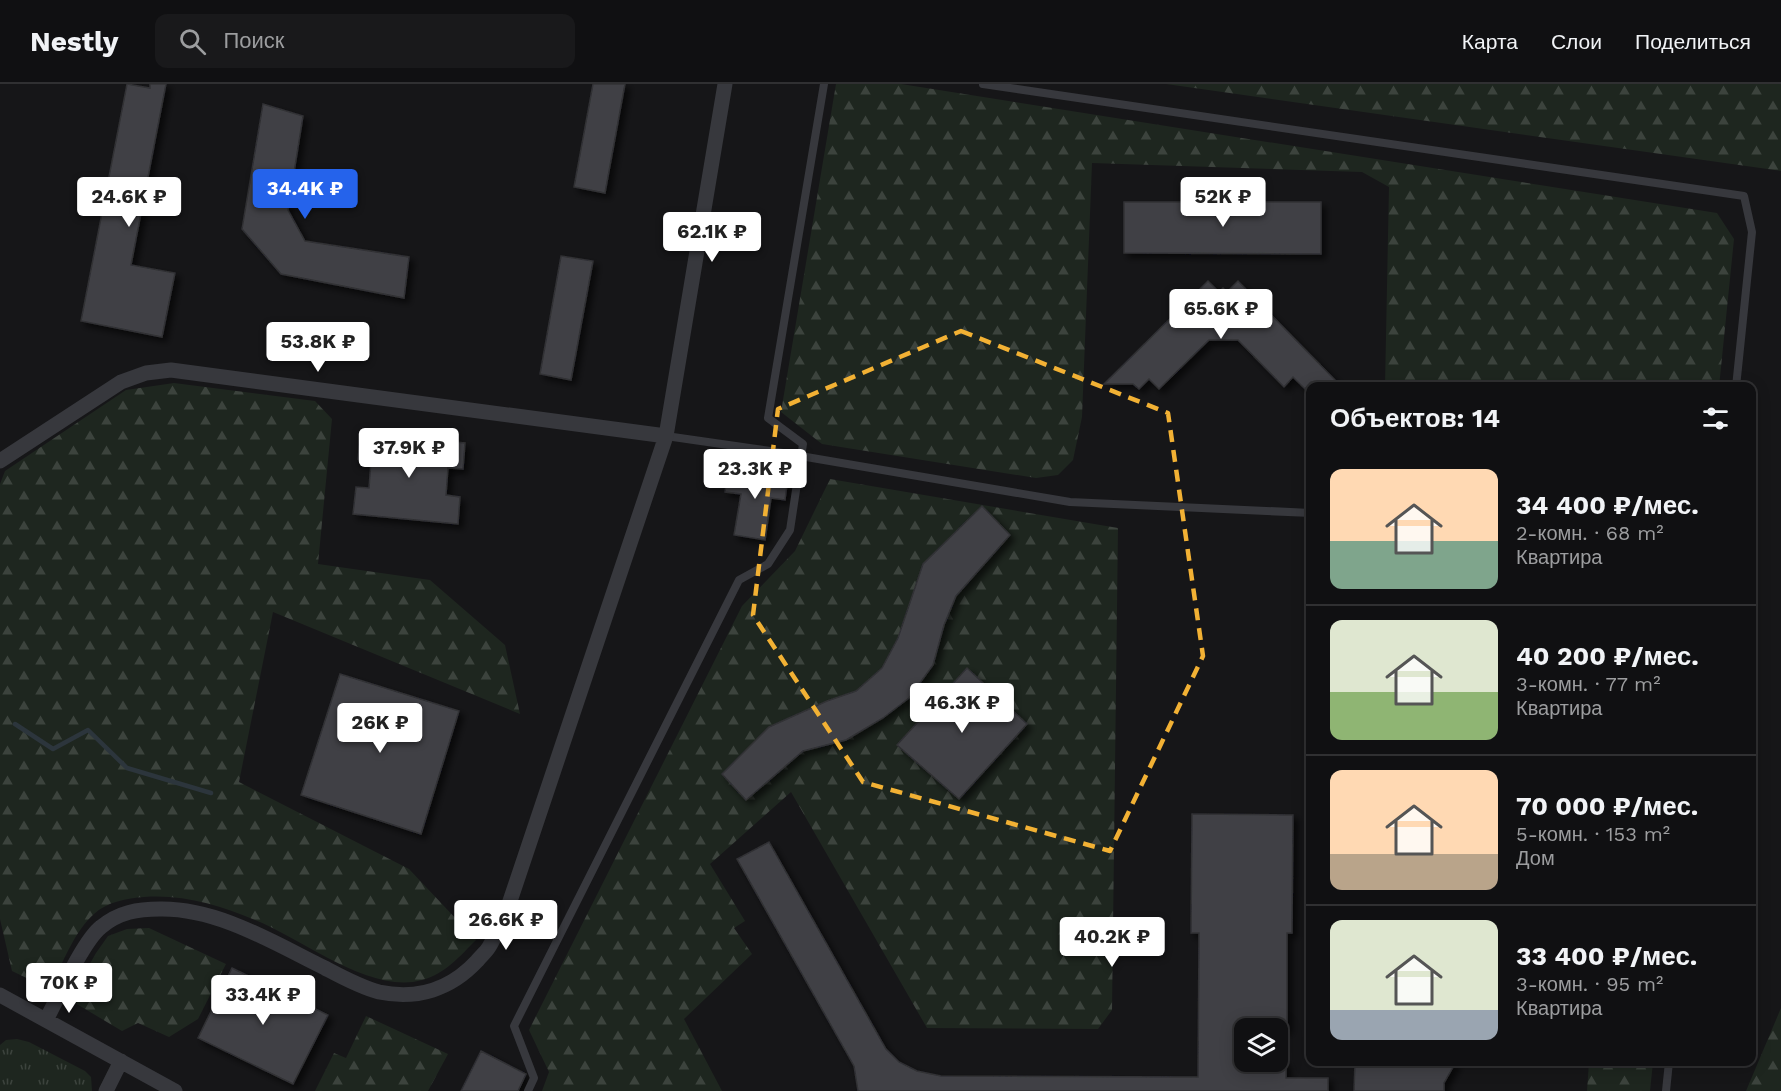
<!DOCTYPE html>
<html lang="ru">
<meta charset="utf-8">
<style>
body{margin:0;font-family:"Work Sans",sans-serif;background:#19191b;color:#f1f3f6;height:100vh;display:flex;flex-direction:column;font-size:22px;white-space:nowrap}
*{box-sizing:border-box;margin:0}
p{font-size:20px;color:#9c9d9f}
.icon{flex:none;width:33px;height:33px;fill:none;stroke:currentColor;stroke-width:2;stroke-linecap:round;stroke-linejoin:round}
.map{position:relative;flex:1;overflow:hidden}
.sheet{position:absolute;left:1306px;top:298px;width:450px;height:684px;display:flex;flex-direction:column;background:#101012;border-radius:12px;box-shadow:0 3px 15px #0003,0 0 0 2px #303032}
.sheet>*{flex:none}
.tools{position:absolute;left:1234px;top:934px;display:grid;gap:12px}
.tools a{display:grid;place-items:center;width:54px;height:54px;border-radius:12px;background:#101012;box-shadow:0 3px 15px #0003,0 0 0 2px #303032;font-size:30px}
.price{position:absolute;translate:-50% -51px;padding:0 14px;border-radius:6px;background:#fff;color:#222;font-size:20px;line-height:39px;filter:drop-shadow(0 2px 3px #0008)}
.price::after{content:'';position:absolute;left:50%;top:36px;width:18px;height:14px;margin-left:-9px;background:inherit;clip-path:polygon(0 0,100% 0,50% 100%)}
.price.selected{background:#2563eb;color:#fff}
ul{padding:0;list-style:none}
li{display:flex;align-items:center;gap:18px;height:150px;padding:0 24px}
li+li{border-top:2px solid #303032}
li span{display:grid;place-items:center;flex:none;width:168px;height:120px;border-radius:12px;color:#555}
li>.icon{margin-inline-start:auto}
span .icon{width:72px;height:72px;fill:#fffc;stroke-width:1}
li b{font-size:26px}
h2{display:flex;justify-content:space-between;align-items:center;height:72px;padding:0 24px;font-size:26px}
header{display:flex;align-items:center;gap:36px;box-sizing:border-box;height:84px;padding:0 30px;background:#101012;border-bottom:2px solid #303032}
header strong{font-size:28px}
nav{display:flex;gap:33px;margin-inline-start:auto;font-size:21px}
.search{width:420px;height:54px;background:#19191b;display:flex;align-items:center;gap:15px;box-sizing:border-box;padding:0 21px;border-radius:12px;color:#9c9d9f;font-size:22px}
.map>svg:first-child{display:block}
.grass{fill:url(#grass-tufts)}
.forest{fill:url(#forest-firs)}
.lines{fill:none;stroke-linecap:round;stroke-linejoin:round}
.stream{stroke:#2c353c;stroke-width:4.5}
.building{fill:#404145;stroke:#303034;stroke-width:1.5;filter:url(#shadow)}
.service{stroke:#37383d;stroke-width:8}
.minor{stroke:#37383d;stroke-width:15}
.marked{fill:none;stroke:#f2b134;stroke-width:4.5;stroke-dasharray:12 8;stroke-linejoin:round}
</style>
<header>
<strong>Nestly</strong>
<div class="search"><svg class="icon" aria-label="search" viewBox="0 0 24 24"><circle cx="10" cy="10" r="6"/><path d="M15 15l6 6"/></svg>Поиск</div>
<nav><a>Карта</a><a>Слои</a><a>Поделиться</a></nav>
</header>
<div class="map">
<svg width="1781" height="1007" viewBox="0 0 1781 1007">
<defs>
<pattern id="grass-tufts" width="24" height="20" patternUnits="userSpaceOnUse" patternTransform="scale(1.5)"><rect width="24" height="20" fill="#1e261f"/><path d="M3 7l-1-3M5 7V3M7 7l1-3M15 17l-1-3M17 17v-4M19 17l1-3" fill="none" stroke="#3c433d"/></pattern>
<pattern id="forest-firs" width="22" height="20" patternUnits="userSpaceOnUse" patternTransform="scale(1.5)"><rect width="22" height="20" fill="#1e261f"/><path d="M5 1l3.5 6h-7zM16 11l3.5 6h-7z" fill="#3c433d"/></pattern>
<filter id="shadow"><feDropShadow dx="4.5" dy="4.5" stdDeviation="3" flood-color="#0009"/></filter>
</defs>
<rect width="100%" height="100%" fill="#161618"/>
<path class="grass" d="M17,955L29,958L85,987L91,993L92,1007H0V961L6,956Z"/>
<path class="forest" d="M836,0H901L1717,129L1734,155L1719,303H1644L1628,299L1623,303H1385L1389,103L1362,88L1092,79L1082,333L1073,376L1058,391L1036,394L822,360L781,328Z
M1166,0H1781V87Z
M174,299L315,317L332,335L318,480L430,496L505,561L520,630L273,528L239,698L409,785L476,856C460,872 445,890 422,896C371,911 301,854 255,836C220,821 182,810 144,813C127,814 107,818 94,830C75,847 65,874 54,896L39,900L12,887L0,835V400L5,387L126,306Z
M830,395L1118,444L1112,926L1098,945L927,944L791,708L710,780L745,837L734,844L752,870L684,935L722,1007H542L549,988L529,946L742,522L795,467Z
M149,844L226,880L198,935L169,953L138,939L122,947L75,919L74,908L96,869L108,852L127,845Z
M1781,924V1007H1746Z
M366,932L448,970L428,1007H315L334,969L346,974Z
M1589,978H1653L1650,1007H1587Z"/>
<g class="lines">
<path class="stream" d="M15,640L53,665L88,646L127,684L211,709"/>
</g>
<path class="building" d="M127,0L150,4V0H166L131,181L175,189L162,253L81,237Z
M593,0H625L605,109L574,103Z
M263,20L303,32L288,126L305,157L409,173L404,214L281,190L242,145Z
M1124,118H1321V170L1124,169Z
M561,172L593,177L571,296L540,290Z
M1208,197L1219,208L1223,204L1227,208L1238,197L1337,298H1311L1305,305L1293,293L1284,303L1238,256H1209L1159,305L1149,295L1139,305L1133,300H1104Z
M361,349L465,359L463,385L448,384L446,411L460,413L458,440L353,430L356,403L369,404L371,377L358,375Z
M728,384L788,393L785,416L771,414L765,456L734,451L741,410L725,408Z
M982,422L1010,451L956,512L944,541L933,581L909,614L883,634L846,656L803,667L746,716L722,690L769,643L827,617L856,607L882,584L898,554L923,480Z
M967,584L1027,640L959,715L897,661Z
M340,590L459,627L421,750L301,711Z
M1192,730L1293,731L1292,849H1287V945H1245V978H1286V994H1328V1007H858L854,982L737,775L769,758L886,965L899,978L917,987L941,992L1198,993L1199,849H1191Z
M232,884L328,931L293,1000L198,954Z
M481,967L526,990L518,1007H461Z
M1355,978H1456L1444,999V1007H1354Z"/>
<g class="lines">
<path class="service" d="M983,0L1744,112L1752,148L1736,303
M666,352L777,368L1070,418L1311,429
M528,1007L534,994L514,942L739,496L768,480L790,446L803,360L768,334L824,0
M1666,1007L1669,978"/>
<path class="minor" d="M0,377L121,298L146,289L171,286L666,352
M0,911L175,1007
M46,936C58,914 83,857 101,843C119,828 138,825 160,825C218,824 274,859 325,884C342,893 360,903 379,908C417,916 451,905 477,877C481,872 486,868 489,863C496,852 501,838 507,826L666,352L725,0
M106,1007L121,977"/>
</g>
<path class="marked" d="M961,247L1168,329L1203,572L1110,767L863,698L753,531L778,325Z"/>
</svg>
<div class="tools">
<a><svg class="icon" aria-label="layers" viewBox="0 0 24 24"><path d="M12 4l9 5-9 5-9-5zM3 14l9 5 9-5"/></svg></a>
</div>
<b class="price selected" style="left:305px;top:136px">34.4K ₽</b>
<b class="price" style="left:129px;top:144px">24.6K ₽</b>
<b class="price" style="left:1223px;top:144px">52K ₽</b>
<b class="price" style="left:712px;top:179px">62.1K ₽</b>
<b class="price" style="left:1221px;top:256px">65.6K ₽</b>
<b class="price" style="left:318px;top:289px">53.8K ₽</b>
<b class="price" style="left:409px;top:395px">37.9K ₽</b>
<b class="price" style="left:755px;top:416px">23.3K ₽</b>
<b class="price" style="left:962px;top:650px">46.3K ₽</b>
<b class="price" style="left:380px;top:670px">26K ₽</b>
<b class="price" style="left:506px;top:867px">26.6K ₽</b>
<b class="price" style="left:1112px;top:884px">40.2K ₽</b>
<b class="price" style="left:69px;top:930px">70K ₽</b>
<b class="price" style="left:263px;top:942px">33.4K ₽</b>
<section class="sheet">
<h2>Объектов: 14<svg class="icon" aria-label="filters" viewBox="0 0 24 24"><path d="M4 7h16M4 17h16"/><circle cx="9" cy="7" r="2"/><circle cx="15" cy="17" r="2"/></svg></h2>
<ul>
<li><span style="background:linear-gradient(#ffd9b3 60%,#7fa58c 0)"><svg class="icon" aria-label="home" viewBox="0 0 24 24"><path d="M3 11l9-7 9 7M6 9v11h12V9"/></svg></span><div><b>34 400 ₽/мес.</b><p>2-комн. · 68 m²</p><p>Квартира</p></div></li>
<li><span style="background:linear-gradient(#dfe7d0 60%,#8fb573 0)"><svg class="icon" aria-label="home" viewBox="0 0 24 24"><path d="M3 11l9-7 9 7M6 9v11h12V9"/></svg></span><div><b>40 200 ₽/мес.</b><p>3-комн. · 77 m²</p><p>Квартира</p></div></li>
<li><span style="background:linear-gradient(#ffd9b3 70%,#b9a48a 0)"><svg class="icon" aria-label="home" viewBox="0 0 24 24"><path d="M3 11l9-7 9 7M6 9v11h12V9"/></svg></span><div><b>70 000 ₽/мес.</b><p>5-комн. · 153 m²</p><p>Дом</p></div></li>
<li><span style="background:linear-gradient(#dfe7d0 75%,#9aa5b1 0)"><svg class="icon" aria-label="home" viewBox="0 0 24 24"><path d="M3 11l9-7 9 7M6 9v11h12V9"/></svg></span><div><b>33 400 ₽/мес.</b><p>3-комн. · 95 m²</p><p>Квартира</p></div></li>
</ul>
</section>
</div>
